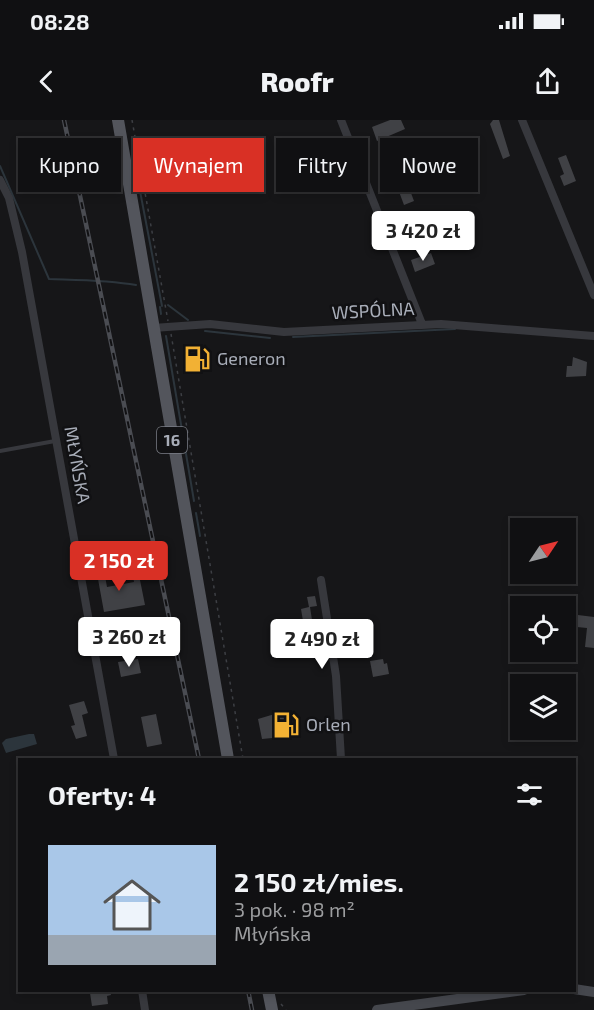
<!DOCTYPE html>
<html lang="pl">
<meta charset="utf-8">
<style>
body{margin:0;font-family:"Exo 2",sans-serif;background:#1e1e20;color:#f1f3f6;height:100vh;display:flex;flex-direction:column;font-size:22px;white-space:nowrap}
*{box-sizing:border-box;margin:0}
p{font-size:20px;color:#9c9d9f}
.icon{flex:none;width:33px;height:33px;fill:none;stroke:currentColor;stroke-width:2;stroke-linecap:round;stroke-linejoin:round}
.map{position:relative;flex:1;overflow:hidden}
.drawer{position:absolute;left:18px;top:638px;width:558px;height:234px;display:flex;flex-direction:column;background:#101012;border-radius:0px;box-shadow:0 3px 9px #0003,0 0 0 2px #303032}
.drawer>*{flex:none}
.top-card{position:absolute;left:18px;top:18px;width:558px;height:54px;display:flex;gap:12px}
.needle{width:39px;rotate:55deg}
.controls{position:absolute;left:510px;top:398px;display:grid;gap:12px}
.controls a{display:grid;place-items:center;width:66px;height:66px;border-radius:0px;background:#101012;box-shadow:0 3px 9px #0003,0 0 0 2px #303032;font-size:30px}
.price{position:absolute;translate:-50% -51px;padding:0 14px;border-radius:6px;background:#fff;color:#222;font-size:20px;line-height:39px;filter:drop-shadow(0 2px 3px #0008)}
.price::after{content:'';position:absolute;left:50%;top:36px;width:18px;height:14px;margin-left:-9px;background:inherit;clip-path:polygon(0 0,100% 0,50% 100%)}
.price.current{background:#d93025;color:#fff}
ul{padding:0;list-style:none}
li{display:flex;align-items:center;gap:18px;height:150px;padding:0 30px}
li span{display:grid;place-items:center;flex:none;width:168px;height:120px;border-radius:0px;color:#555}
li>.icon{margin-inline-start:auto}
span .icon{width:72px;height:72px;fill:#fffc;stroke-width:1}
li b{font-size:26px}
h2{display:flex;justify-content:space-between;align-items:center;height:72px;padding:0 30px;font-size:26px}
.pill{padding:0 21px;border-radius:0px;background:#101012;box-shadow:0 3px 9px #0003,0 0 0 2px #303032;font-size:21px;line-height:54px}
.pill.current{background:#d93025;color:#fff}
.status{display:flex;justify-content:space-between;align-items:center;height:42px;padding:0 30px;background:#101012;direction:ltr}
.status svg{height:16px;fill:currentColor}
header{display:flex;justify-content:space-between;align-items:center;height:78px;padding:0 30px;background:#101012;font-size:27px;font-weight:800}
.map>svg:first-child{display:block}
.water{fill:#2c353c}
.lines{fill:none;stroke-linecap:round;stroke-linejoin:round}
.stream{stroke:#2c353c;stroke-width:2}
.building{fill:#404145}
.path{stroke:#3d3f44;stroke-width:1.5;stroke-dasharray:3 4.5;stroke-linecap:butt}
.service{stroke:#37383d;stroke-width:4}
.minor{stroke:#37383d;stroke-width:8}
.secondary{stroke:#45474d;stroke-width:10}
.primary{stroke:#53555c;stroke-width:12}
.rail-casing{stroke:#4a4c52;stroke-width:4.5}
.rail{stroke:#111113;stroke-width:2;stroke-dasharray:7;stroke-linecap:butt}
.labels{text-anchor:middle;stroke-width:5;stroke-linejoin:round;paint-order:stroke}
.shield{fill:#111113;stroke:#7b7e86;stroke-width:1.5}
.shield-label{font-size:16px;font-weight:bold;fill:#a8adb8}
.street-label{font-size:18px;fill:#a8adb8;stroke:#111113}
.poi-label{font-size:18px;fill:#a8adb8;stroke:#111113;text-anchor:start}
</style>
<div class="status"><b>08:28</b><svg viewBox="0 0 49 12"><path d="M0 12V9h3v3zM5 12V6h3v6zM10 12V3h3v9zM15 12V0h3v12zM26 1h20v11H26zM47 4h2v5h-2z"/></svg></div>
<header><svg class="icon" aria-label="back" viewBox="0 0 24 24"><path d="M15 5l-7 7 7 7"/></svg>Roofr<svg class="icon" aria-label="share" viewBox="0 0 24 24"><path d="M12 15V3M7 8l5-5 5 5M5 13v7h14v-7"/></svg></header>
<div class="map">
<svg width="594" height="890" viewBox="0 0 594 890">
<rect width="100%" height="100%" fill="#161618"/>
<path class="water" d="M29,614H34L37,624L6,633L2,623L6,619Z"/>
<g class="lines">
<path class="stream" d="M0,46L49,159C78,160 108,160 136,165
M140,71L162,186
M168,185L188,200
M160,187L161,194
M205,211L270,218
M166,216L194,381
M293,217L455,209
M196,393L200,416"/>
</g>
<path class="building" d="M390,0H401L405,9L377,21L372,7Z
M493,0H499L510,36L503,39L490,4Z
M394,29L396,34L401,32L405,43L398,46L400,51L393,54L382,33Z
M566,35L576,61L564,66L560,56L564,54L558,38Z
M408,65L414,81L404,85L398,69Z
M431,133L435,144L415,152L411,140Z
M573,237L587,242L586,256L566,257L567,246H572Z
M103,445L107,467L134,462L133,456L139,455L145,485L104,492L98,459L93,460L91,447Z
M315,476L317,486L310,487L312,500L303,501L301,489L309,487L307,477Z
M578,495L594,497V528L585,527L587,508L577,507Z
M138,539L141,553L121,557L118,542Z
M383,539L384,544L387,543L389,554L373,557L370,541Z
M84,581L88,593L82,595L87,616L76,619L71,606L75,605L69,585Z
M288,590L293,616L262,619L258,599Z
M156,594L162,624L147,627L141,597Z
M110,870L111,875L107,876L108,884L92,886L90,873Z"/>
<g class="lines">
<path class="path" d="M132,0L168,201
M171,214L243,639
M281,884L286,890"/>
<path class="service" d="M0,331L55,321"/>
<path class="minor" d="M341,0L422,204
M522,0L594,175
M0,60L9,78L22,132L114,639
M153,208L210,204L284,212L441,204L594,216
M321,460L336,556L341,639
M142,870L145,890"/>
<path class="secondary" d="M574,869L594,872
M377,890L524,870"/>
<path class="primary" d="M118,0L228,639
M268,870L272,890"/>
<g class="rail-casing">
<path id="rail" d="M64,0L199,639
M248,870L252,890"/>
</g>
<use href="#rail" class="rail"/>
</g>
<defs>
<g id="fuel-bare" transform="scale(2.07)"><path d="M-5.5-6h7V0h2V4h1.3V-2.5L3-4.5l.8-.8L6-3V5H2.5V1h-1V6h-7ZM-4.2-4.7v3.2H.2V-4.7Z" fill="#f2b134" stroke="#111113" stroke-width="2.5" paint-order="stroke"/></g>
</defs>
<g fill-rule="evenodd">
<use href="#fuel-bare" x="197" y="239"/>
<use href="#fuel-bare" x="286" y="605"/>
</g>
<g class="labels">
<rect class="shield" x="157" y="307" width="30" height="26" rx="4.5"/>
<g class="shield-label">
<text x="172" y="326">16</text>
</g>
<g class="street-label">
<text transform="translate(373 191) rotate(-3)" y="6">WSPÓLNA</text>
<text transform="translate(77 345) rotate(80)" y="6">MŁYŃSKA</text>
</g>
<g class="poi-label">
<text x="217" y="245">Generon</text>
<text x="306" y="611">Orlen</text>
</g>
</g>
</svg>
<div class="controls">
<a><svg class="needle" viewBox="-14 -14 28 28"><path d="M0-13l5 13h-10z" fill="#e53935"/><path d="M0 13l5-13h-10z" fill="#9c9d9f"/></svg></a>
<a><svg class="icon" aria-label="locate" viewBox="0 0 24 24"><circle cx="12" cy="12" r="6"/><path d="M12 2v4M12 18v4M2 12h4M18 12h4"/></svg></a>
<a><svg class="icon" aria-label="layers" viewBox="0 0 24 24"><path d="M12 4l9 5-9 5-9-5zM3 14l9 5 9-5"/></svg></a>
</div>
<b class="price" style="left:423px;top:142px">3 420 zł</b>
<b class="price current" style="left:119px;top:472px">2 150 zł</b>
<b class="price" style="left:129px;top:548px">3 260 zł</b>
<b class="price" style="left:322px;top:550px">2 490 zł</b>
<div class="top-card">
<a class="pill">Kupno</a>
<a class="pill current">Wynajem</a>
<a class="pill">Filtry</a>
<a class="pill">Nowe</a>
</div>
<section class="drawer">
<h2>Oferty: 4<svg class="icon" aria-label="filters" viewBox="0 0 24 24"><path d="M4 7h16M4 17h16"/><circle cx="9" cy="7" r="2"/><circle cx="15" cy="17" r="2"/></svg></h2>
<ul>
<li><span style="background:linear-gradient(#a9c7e8 75%,#9aa5b1 0)"><svg class="icon" aria-label="home" viewBox="0 0 24 24"><path d="M3 11l9-7 9 7M6 9v11h12V9"/></svg></span><div><b>2 150 zł/mies.</b><p>3 pok. · 98 m²</p><p>Młyńska</p></div></li>
</ul>
</section>
</div>
